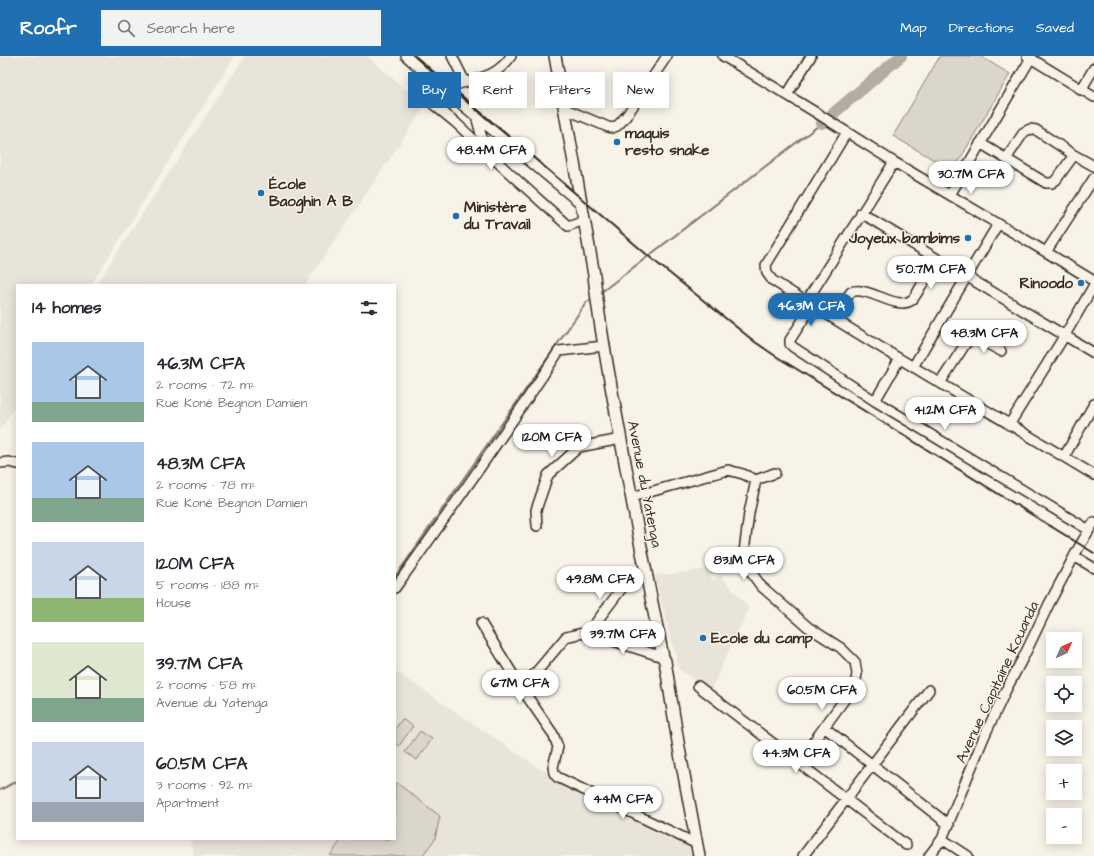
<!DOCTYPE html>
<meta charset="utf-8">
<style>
body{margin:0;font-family:"Architects Daughter",sans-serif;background:#f2f2f3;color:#2b2b33;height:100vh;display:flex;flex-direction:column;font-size:15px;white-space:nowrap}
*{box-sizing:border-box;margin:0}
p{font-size:13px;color:#7c7c81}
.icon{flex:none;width:22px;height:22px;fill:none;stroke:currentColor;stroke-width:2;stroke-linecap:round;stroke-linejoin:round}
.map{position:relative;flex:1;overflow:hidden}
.details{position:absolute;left:16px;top:228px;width:380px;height:556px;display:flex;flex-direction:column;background:#fff;border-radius:0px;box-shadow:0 2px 10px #0003}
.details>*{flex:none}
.guide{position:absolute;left:408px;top:16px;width:380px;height:36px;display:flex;gap:8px}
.needle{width:26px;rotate:45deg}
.controls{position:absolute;left:1046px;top:576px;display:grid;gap:8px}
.controls a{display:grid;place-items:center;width:36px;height:36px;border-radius:0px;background:#fff;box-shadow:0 2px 10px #0003;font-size:20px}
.price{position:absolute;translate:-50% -34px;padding:0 9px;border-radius:14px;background:#fff;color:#222;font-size:13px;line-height:26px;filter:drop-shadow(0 1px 2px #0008)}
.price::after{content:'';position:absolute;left:50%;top:24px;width:12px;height:9px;margin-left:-6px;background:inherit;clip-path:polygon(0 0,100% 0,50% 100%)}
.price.current{background:#1f6fb2;color:#fff}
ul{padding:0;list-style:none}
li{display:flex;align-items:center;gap:12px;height:100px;padding:0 16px}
li span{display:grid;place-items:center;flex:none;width:112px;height:80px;border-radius:0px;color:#555}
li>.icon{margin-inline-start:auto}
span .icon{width:48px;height:48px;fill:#fffc;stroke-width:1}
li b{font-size:17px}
h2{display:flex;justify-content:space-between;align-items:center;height:48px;padding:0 16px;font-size:17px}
.chip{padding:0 14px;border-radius:0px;background:#fff;box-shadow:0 2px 10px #0003;font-size:14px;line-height:36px}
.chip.current{background:#1f6fb2;color:#fff}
header{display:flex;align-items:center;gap:24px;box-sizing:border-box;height:56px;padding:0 20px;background:#1f6fb2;color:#fff}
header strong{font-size:19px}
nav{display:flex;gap:22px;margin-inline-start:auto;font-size:14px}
.search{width:280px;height:36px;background:#f2f2f3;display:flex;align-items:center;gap:10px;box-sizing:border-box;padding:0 14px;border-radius:0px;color:#7c7c81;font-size:15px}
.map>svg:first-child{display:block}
.built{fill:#e9e4d9}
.green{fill:#dbd6cb;stroke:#8b8074}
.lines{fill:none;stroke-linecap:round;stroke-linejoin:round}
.stream{stroke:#84786c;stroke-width:2}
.river{stroke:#b4aca0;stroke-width:12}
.minor-casing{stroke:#3b2a1e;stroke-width:12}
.major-casing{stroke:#3b2a1e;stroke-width:14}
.minor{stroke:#f7f3e8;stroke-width:9}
.major{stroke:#f7f3e8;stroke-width:11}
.rail{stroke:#3b2a1e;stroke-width:2}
.poi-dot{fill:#1f6fb2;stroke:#f7f3e8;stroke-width:1.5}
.labels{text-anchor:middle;stroke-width:3;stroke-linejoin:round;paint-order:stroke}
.poi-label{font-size:15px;font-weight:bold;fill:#3b2a1e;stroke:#f7f3e8;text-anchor:start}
.street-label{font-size:15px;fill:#3b2a1e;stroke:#f7f3e8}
</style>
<header>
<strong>Roofr</strong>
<div class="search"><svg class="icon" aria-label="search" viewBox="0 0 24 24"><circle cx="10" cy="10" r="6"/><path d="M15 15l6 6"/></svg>Search here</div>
<nav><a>Map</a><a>Directions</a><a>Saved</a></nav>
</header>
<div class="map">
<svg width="1094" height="800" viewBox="0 0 1094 800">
<rect width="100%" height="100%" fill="#f7f3e8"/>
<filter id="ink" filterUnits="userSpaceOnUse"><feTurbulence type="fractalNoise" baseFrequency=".025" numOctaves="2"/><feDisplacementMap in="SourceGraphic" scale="8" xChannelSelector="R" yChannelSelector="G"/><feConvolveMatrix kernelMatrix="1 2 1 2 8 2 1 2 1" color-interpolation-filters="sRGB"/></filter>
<g filter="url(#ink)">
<path class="built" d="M0,0H235L91,229H17V347L0,374Z
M245,0H367L425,50L305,229H96Z
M710,513L712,525L720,519L749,552L710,635L679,613L654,519L679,517Z
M395,615L539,712L690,788L692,800H194L190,783H395Z"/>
<path class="green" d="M940,0H980L1010,18L953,115L893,80Z
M402,663L413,670L399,690L395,687V673Z
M420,675L432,683L417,704L405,696Z
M395,727H397L440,760L435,783L422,800H330L342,783H395Z"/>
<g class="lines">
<path class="stream" d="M600,237L822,67
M395,521L586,247L593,242
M0,734L17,725"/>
<path class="river" d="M822,67L901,0"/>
<g class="minor-casing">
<path id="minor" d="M406,0L443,33L581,148
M452,0L465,26
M511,0C495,25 468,23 443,33L433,48L455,66L506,114L568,170L584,164
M723,0L815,56L894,106L1046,196L1094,225
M1027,0L1094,41
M1081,34L1094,12
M787,39L811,0
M565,53L608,71L612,72L617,70L621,66L627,59L667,0
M476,60L485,93
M847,76L766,209L767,217L772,224C878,292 987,354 1094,419
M980,87L1046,127H1052L1056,124L1074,99
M1006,103L1024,76L1030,73L1036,74L1074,99L1094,110
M950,139L1031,2
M861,157L1094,297
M1046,196L1094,122
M806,246L894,106
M812,250L790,284V288L793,291L875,345L1089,474
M832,261L851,236C869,229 898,257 913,243C916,239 919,234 921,230C927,222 933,213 939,204
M913,311L998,168
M940,327L966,287L971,283H978L1001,295
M875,345L899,304
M1009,369L1065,279L1094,229
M1064,401L1094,348
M0,407L9,406L17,408
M775,417L756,424L749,457L744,496L745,508L761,530L808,571L841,592L855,606L857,618L855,629L798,707
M632,441L728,414L743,418L756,424
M537,470L536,454L548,419L579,391L621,383
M1074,500L1094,512
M395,532C451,454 506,376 559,295L604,290
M481,567L522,633L553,678L558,691L553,711L554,717L557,721L697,788
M588,577L628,524
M698,630L906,789
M522,633L566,581L578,578L588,577L663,601
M824,671L949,769
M942,783L968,800
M803,800L929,634
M929,800L942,783L984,681L1005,636L1025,598L1049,548L1079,491L1094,466"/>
</g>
<g class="major-casing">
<path id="major" d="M555,0L594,219C599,269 609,319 618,368C632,446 647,523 663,601L665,605L679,692L699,800"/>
</g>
<use href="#minor" class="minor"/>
<use href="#major" class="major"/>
<path class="rail" d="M415,0L652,203L755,286L774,299L1094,497"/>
</g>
</g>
<g class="poi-dot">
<circle cx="617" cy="86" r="4"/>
<circle cx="261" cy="137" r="4"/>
<circle cx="456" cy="160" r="4"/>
<circle cx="968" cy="182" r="4"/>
<circle cx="1081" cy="227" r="4"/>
<circle cx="703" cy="582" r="4"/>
</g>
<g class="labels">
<g class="poi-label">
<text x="625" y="82">maquis<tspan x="625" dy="17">resto snake</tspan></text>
<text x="269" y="133">École<tspan x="269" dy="17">Baoghin A B</tspan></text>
<text x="464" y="156">Ministère<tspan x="464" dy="17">du Travail</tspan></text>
<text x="960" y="187" text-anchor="end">Joyeux bambims</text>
<text x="1073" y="232" text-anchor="end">Rinoodo</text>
<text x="711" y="587">Ecole du camp</text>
</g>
<g class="street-label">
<text transform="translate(645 428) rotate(79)" y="5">Avenue du Yatenga</text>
<text transform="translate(997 626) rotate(-65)" y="5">Avenue Capitaine Kouanda</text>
</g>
</g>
</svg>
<div class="controls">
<a><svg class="needle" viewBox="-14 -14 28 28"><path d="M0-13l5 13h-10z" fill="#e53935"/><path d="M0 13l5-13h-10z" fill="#7c7c81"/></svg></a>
<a><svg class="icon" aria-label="locate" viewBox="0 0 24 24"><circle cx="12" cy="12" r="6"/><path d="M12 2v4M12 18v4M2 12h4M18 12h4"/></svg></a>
<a><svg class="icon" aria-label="layers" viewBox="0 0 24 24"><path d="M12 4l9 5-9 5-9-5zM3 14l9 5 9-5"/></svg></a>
<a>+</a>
<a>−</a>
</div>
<b class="price" style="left:491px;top:115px">48.4M CFA</b>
<b class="price" style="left:971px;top:139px">30.7M CFA</b>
<b class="price" style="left:931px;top:234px">50.7M CFA</b>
<b class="price current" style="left:811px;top:271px">46.3M CFA</b>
<b class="price" style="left:984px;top:298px">48.3M CFA</b>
<b class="price" style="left:945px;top:375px">41.2M CFA</b>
<b class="price" style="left:552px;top:402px">120M CFA</b>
<b class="price" style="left:744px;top:525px">83.1M CFA</b>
<b class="price" style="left:600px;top:544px">49.8M CFA</b>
<b class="price" style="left:623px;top:599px">39.7M CFA</b>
<b class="price" style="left:520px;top:648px">67M CFA</b>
<b class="price" style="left:822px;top:655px">60.5M CFA</b>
<b class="price" style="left:796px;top:718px">44.3M CFA</b>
<b class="price" style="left:623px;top:764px">44M CFA</b>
<div class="guide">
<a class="chip current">Buy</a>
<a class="chip">Rent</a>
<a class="chip">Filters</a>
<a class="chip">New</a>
</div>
<section class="details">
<h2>14 homes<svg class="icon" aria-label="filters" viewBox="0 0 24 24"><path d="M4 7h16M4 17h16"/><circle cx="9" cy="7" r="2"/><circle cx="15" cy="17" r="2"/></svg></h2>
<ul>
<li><span style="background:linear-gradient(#a9c7e8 75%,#7fa58c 0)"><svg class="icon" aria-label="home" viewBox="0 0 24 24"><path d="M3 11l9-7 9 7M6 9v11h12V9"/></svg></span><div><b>46.3M CFA</b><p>2 rooms · 72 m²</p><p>Rue Koné Begnon Damien</p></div></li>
<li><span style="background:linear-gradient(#a9c7e8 70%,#7fa58c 0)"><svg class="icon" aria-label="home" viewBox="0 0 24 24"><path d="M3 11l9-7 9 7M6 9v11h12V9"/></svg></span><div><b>48.3M CFA</b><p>2 rooms · 78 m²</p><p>Rue Koné Begnon Damien</p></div></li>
<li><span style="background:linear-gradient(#c9d6e8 70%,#8fb573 0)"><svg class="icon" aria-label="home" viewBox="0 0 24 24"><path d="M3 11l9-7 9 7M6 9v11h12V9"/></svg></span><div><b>120M CFA</b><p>5 rooms · 188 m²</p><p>House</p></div></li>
<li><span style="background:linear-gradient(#dfe7d0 70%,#7fa58c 0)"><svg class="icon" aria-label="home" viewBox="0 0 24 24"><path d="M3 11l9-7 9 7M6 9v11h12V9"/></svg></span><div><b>39.7M CFA</b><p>2 rooms · 58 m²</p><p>Avenue du Yatenga</p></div></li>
<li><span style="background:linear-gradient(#c9d6e8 75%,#9aa5b1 0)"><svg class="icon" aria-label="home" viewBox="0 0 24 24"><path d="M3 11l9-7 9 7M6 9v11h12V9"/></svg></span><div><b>60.5M CFA</b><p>3 rooms · 92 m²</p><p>Apartment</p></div></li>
</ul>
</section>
</div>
